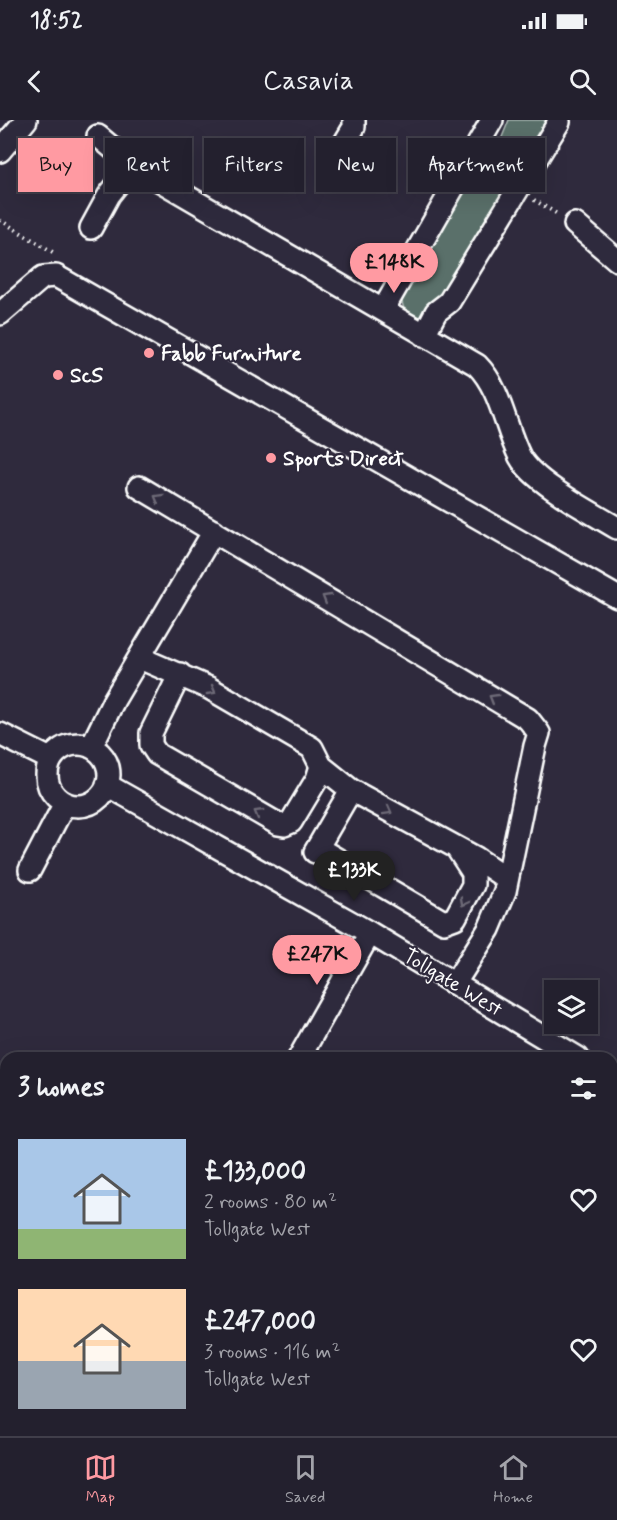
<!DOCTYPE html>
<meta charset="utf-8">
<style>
body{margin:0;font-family:Mynerve,sans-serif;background:#2f2d3a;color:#f1f3f6;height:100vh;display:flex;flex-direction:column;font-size:22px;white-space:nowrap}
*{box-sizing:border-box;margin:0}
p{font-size:20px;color:#a3a3aa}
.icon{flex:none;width:33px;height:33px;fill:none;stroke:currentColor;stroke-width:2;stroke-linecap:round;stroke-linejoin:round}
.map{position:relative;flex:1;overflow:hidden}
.side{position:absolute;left:0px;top:932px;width:618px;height:386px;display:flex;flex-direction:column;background:#23202e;border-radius:18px 18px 0 0;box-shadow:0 6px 24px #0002,0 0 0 2px #403e4a}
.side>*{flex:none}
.top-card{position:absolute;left:18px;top:18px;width:582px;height:54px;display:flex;gap:12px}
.fabs{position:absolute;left:544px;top:860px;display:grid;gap:12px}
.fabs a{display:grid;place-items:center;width:54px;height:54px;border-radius:0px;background:#23202e;box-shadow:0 6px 24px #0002,0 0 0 2px #403e4a;font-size:30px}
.price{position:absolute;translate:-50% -51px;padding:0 14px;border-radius:21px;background:#ff9aa2;color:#111;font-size:20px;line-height:39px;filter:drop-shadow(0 2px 3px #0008)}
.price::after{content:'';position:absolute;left:50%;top:36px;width:18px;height:14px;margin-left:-9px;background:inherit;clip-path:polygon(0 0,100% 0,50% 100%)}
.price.current{background:#222;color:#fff}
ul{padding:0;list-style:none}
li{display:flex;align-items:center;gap:18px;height:150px;padding:0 18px}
li span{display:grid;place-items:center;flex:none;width:168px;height:120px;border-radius:0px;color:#555}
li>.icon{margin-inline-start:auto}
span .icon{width:72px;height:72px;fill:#fffc;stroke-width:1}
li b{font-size:26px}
h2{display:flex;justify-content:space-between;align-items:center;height:72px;padding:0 18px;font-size:26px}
.chip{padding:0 21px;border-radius:0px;background:#23202e;box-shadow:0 6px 24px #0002,0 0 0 2px #403e4a;font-size:21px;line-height:54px}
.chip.current{background:#ff9aa2;color:#111}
.status{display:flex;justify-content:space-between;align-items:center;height:42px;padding:0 30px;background:#23202e;direction:ltr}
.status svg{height:16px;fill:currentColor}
header{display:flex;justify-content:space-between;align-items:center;height:78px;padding:0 18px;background:#23202e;font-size:27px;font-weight:600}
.dock{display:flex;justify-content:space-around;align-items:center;height:84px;border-top:2px solid #403e4a;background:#23202e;font-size:16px;color:#a3a3aa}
.dock a{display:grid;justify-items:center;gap:3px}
.dock .current{color:#ff9aa2}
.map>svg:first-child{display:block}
.green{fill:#5a706a;stroke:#acb8b4;stroke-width:1.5}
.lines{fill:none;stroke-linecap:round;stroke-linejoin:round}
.minor-casing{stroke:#fff;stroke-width:26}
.path{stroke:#fff;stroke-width:4;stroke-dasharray:1.5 4.5;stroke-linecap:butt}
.minor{stroke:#2f2a3d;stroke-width:21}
.oneway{stroke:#6d6a77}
.poi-dot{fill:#ff9aa2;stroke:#2f2a3d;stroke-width:2}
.labels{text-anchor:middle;stroke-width:4.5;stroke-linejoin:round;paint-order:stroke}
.poi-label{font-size:21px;font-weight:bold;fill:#fff;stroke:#2f2a3d;text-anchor:start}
.street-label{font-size:21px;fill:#fff;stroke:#2f2a3d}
</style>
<div class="status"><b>18:52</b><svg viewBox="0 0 49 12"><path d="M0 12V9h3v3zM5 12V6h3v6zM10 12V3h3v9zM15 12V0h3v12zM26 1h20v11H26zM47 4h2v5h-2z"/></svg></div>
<header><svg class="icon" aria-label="back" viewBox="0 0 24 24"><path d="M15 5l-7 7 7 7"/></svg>Casavia<svg class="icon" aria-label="search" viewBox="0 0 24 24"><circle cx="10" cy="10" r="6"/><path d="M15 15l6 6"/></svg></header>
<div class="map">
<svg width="617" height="1316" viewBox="0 0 617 1316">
<rect width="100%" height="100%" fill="#2f2a3d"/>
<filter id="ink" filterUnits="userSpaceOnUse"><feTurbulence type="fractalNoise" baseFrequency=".0167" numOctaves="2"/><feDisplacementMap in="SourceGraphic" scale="12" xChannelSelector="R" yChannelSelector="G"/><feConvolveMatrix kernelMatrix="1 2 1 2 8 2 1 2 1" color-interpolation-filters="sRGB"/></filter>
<g filter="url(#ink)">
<path class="green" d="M509,0H548L547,4L451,174L422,201L404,189L402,182L404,172L465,72L466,55L469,49L477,54L484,42L498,27Z"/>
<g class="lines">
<g class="minor-casing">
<path id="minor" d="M98,16L133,45L477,245C501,269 505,308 520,337C534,363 591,392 617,408
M0,31L26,0
M332,44L354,7V0
M575,104L617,140
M91,108L109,75L133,45
M383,190L492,0
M0,194L43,157L56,156L617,477
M424,215L436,192L449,182L559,2L558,0
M139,367L528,599L539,613L535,626L505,771L489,809L455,863
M140,538L209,568L312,628L321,646L351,670L476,738L507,759
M180,554L151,613V625L157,634L278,704L284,705L291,702L317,659L321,646
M0,614L50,639
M47 655a31 31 0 1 1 62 0a31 31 0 1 1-62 0Z
M91,627L114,580L214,411
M107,665L370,813L578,938
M318,728L444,802L455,798L473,765V753L458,730
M315,732L351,670
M30,750L65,683
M299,938L370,813
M612,958L617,961
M605,1311L613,1316"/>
</g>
<path class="path" d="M485,52L499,60
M534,80L559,95
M0,100L56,134"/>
<use href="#minor" class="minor"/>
</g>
<defs><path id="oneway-chevron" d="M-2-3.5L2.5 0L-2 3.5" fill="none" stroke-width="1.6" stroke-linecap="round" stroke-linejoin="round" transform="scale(1.5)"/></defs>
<g class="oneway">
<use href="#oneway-chevron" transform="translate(158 378) rotate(-149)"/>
<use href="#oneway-chevron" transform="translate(326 478) rotate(-149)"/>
<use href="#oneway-chevron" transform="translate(212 571) rotate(30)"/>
<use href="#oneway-chevron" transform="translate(493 578) rotate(-149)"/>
<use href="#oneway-chevron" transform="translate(388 691) rotate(29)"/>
<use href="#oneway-chevron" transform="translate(258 693) rotate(-150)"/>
<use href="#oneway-chevron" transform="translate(464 782) rotate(118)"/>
</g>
</g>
<g class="poi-dot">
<circle cx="149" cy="233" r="6"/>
<circle cx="58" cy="255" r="6"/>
<circle cx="271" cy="338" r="6"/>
</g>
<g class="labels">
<g class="poi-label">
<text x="161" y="240">Fabb Furniture</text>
<text x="70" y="262">ScS</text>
<text x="283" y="345">Sports Direct</text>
</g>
<g class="street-label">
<text transform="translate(453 862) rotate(31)" y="7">Tollgate West</text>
</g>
</g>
</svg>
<div class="fabs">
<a><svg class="icon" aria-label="layers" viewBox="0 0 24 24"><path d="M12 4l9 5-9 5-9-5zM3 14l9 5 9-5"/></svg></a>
</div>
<b class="price" style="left:394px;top:174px">£148K</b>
<b class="price current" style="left:354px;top:782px">£133K</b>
<b class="price" style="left:317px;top:866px">£247K</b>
<div class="top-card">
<a class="chip current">Buy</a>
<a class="chip">Rent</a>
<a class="chip">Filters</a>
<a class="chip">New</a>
<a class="chip">Apartment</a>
</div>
<section class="side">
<h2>3 homes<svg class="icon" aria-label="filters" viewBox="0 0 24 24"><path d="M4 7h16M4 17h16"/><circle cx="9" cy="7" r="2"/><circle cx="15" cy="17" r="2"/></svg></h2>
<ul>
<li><span style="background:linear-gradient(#a9c7e8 75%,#8fb573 0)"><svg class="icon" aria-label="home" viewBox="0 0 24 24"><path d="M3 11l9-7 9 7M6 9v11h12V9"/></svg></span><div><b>£133,000</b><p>2 rooms · 80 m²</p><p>Tollgate West</p></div><svg class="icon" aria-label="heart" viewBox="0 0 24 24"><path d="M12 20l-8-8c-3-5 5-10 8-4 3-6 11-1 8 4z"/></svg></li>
<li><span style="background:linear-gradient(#ffd9b3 60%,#9aa5b1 0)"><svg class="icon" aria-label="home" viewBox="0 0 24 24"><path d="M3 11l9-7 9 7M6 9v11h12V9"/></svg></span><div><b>£247,000</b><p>3 rooms · 116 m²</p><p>Tollgate West</p></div><svg class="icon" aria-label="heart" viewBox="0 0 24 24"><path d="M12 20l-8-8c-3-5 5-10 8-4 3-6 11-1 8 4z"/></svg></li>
</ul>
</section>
</div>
<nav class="dock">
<a class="current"><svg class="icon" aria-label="map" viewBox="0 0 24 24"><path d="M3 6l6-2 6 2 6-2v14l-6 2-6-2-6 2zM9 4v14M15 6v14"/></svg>Map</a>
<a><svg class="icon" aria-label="saved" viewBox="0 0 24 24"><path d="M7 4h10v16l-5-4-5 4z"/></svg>Saved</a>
<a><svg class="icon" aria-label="home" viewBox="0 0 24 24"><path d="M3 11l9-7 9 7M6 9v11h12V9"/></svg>Home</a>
</nav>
